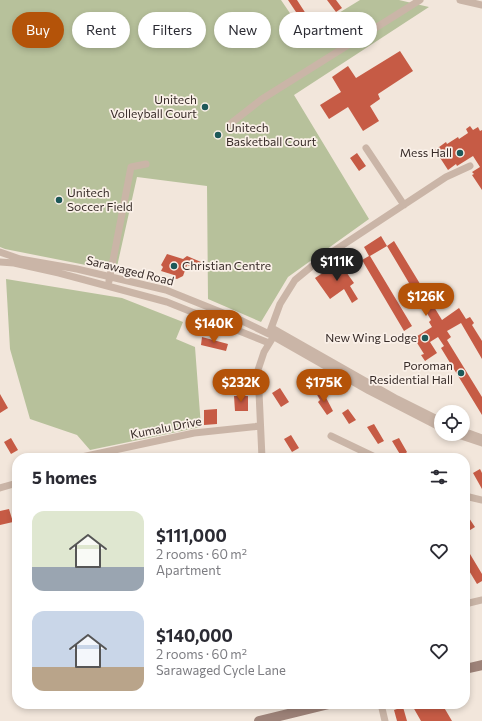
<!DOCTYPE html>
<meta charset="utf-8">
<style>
body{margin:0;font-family:Commissioner,sans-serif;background:#f7f7f7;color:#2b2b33;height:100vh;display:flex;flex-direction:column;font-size:15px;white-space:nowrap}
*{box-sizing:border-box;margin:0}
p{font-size:13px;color:#7c7c81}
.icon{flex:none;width:22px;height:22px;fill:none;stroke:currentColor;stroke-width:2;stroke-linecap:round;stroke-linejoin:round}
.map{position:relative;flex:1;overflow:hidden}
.panel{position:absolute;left:12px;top:453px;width:458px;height:256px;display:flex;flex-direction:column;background:#fff;border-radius:16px;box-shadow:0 2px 6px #0003}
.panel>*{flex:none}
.banner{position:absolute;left:12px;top:12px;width:458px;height:36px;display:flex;gap:8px}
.buttons{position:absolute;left:434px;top:405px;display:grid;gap:8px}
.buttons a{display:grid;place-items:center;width:36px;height:36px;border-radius:50%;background:#fff;box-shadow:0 2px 6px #0003;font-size:20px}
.price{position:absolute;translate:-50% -34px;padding:0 9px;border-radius:14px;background:#b45309;color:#fff;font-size:13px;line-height:26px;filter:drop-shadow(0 1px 2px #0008)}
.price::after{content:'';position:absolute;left:50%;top:24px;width:12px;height:9px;margin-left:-6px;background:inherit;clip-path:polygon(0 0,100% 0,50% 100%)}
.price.on{background:#222;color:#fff}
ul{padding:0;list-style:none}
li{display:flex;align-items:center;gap:12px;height:100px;padding:0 20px}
li span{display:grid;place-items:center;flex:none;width:112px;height:80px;border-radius:12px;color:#555}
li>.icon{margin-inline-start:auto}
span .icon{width:48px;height:48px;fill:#fffc;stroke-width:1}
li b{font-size:17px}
h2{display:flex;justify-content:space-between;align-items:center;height:48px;padding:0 20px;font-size:17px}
.tag{padding:0 14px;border-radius:18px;background:#fff;box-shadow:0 2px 6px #0003;font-size:14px;line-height:36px}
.tag.on{background:#b45309;color:#fff}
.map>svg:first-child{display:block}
.green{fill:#b7c19b}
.building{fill:#c65b45}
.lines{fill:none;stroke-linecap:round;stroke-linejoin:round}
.street{stroke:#cab5a7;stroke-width:7}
.secondary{stroke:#9e8379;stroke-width:10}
.poi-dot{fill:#1d5858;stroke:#faf0e8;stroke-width:1.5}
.labels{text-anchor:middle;stroke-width:3.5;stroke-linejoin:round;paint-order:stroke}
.poi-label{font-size:12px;fill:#372b28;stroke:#faf0e8;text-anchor:end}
.street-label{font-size:12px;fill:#372b28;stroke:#faf0e8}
</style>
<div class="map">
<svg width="482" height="721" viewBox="0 0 482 721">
<rect width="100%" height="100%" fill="#f2e6db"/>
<path class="green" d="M0,0H281L298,25L311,30L360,0H399L429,7L294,95L369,219L288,277L261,322L208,299L207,186L137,177L116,271L5,249L0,247Z
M6,279L122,298L183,322L176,339L195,347L201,427L90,450L77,435L30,419L10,349Z"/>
<path class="building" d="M288,0H297L308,17L302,21Z
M327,0H336L342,8L336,12Z
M400,51L413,71L378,94L380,99L370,106L379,121L363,131L348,107L329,119L320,105L341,92L332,77L348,66L356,78Z
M470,126L473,130L478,127L480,131L482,130V190L472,175L474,174L472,172L480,167L473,156L457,166L456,164L448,170L435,150L446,142L447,144L458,137L459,139L468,133L466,129Z
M357,153L366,166L359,171L350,158Z
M381,236L387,246L394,241L442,320L459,308L466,319L470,317L474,323L472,325L482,341V359L461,323L447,331L451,337L447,340L482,397V415L441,348L444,346L438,337L430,342L437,353L425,361L421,355L424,354L414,338L432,327L429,322L431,320L387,246L370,256L412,326L404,331L362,260L369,256L364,247Z
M167,254L183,259L187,256L201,262L198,270L187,265L183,276L177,279L173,278L174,275L161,271L163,267L161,265Z
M339,262L354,283L350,286L358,299L352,303L344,289L330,299L315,278Z
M202,337L228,344L226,351L201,345Z
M235,369H248V384H235Z
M280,388L289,402L281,407L272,393Z
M322,390L333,411L327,415L318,402L320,400L316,393Z
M0,394L8,408L0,413Z
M234,396H248V411H235Z
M217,409V424L204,425V410Z
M348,409L356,420L349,424L342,413Z
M374,424L384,441L378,444L367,427Z
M291,435L299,448L292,452L284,439Z
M11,438L18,450L11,454L4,442Z
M399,438L407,452L406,453L408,456L404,458L401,456L392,441Z
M480,469L482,473V489L473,473Z
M9,509L13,522L0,525V511Z
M465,512L475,527L467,532L465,528Z
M470,554L482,574V581L477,584L465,564V557Z
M418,704H442L452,721H421L413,707Z
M403,707L407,721H397L394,710Z"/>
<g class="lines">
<path class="street" d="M460,0L482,5
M230,124L262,99L420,0
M366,148L404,205
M0,252L20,259L77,269L166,290L238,319L269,334L369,391L441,428
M0,262L14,263L59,273L167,302L269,343
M109,281L131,167L146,164
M272,328L397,399L441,421
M269,334L280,304L295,280L317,262L446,177L470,166
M463,431L482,438
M455,434L482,443
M331,436L377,458
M77,458L194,433L260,426
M262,458L258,370L264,352L272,339
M0,488L17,483
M465,496L482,500
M465,604L482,600
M381,704L385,721"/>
<path class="secondary" d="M465,669L482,665
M259,721L329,704"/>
</g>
<g class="poi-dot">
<circle cx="205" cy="107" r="4"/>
<circle cx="218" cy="135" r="4"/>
<circle cx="460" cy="153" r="4"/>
<circle cx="59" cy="200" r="4"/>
<circle cx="174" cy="266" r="4"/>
<circle cx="425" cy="338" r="4"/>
<circle cx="461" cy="373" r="4"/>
</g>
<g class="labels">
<g class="poi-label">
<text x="197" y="104">Unitech<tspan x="197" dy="14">Volleyball Court</tspan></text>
<text x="226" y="132" text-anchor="start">Unitech<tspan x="226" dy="14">Basketball Court</tspan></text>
<text x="452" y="157">Mess Hall</text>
<text x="67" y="197" text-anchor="start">Unitech<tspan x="67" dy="14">Soccer Field</tspan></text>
<text x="182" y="270" text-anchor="start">Christian Centre</text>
<text x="417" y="342">New Wing Lodge</text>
<text x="453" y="370">Poroman<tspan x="453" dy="14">Residential Hall</tspan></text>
</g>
<g class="street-label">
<text transform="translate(130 271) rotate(14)" y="4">Sarawaged Road</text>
<text transform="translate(166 428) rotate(-11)" y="4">Kumalu Drive</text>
</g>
</g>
</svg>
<div class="buttons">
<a><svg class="icon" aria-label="locate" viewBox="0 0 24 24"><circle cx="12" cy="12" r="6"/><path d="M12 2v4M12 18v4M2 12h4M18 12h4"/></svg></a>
</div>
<b class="price on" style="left:337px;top:282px">$111K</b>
<b class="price" style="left:426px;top:317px">$126K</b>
<b class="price" style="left:214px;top:344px">$140K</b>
<b class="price" style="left:241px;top:403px">$232K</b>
<b class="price" style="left:324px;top:403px">$175K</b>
<div class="banner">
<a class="tag on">Buy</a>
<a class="tag">Rent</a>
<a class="tag">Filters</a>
<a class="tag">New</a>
<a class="tag">Apartment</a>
</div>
<section class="panel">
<h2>5 homes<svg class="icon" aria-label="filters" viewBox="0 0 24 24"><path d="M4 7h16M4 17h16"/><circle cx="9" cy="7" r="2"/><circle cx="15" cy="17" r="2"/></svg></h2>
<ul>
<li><span style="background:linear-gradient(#dfe7d0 70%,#9aa5b1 0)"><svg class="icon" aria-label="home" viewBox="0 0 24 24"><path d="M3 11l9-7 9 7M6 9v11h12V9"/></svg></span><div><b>$111,000</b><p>2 rooms · 60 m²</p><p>Apartment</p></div><svg class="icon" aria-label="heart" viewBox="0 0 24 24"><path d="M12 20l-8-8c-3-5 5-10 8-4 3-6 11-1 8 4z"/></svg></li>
<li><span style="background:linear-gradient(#c9d6e8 70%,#b9a48a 0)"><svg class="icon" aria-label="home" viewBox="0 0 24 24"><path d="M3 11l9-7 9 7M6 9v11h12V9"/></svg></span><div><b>$140,000</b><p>2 rooms · 60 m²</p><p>Sarawaged Cycle Lane</p></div><svg class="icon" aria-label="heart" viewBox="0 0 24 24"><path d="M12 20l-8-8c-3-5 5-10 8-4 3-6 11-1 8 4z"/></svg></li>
</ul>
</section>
</div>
